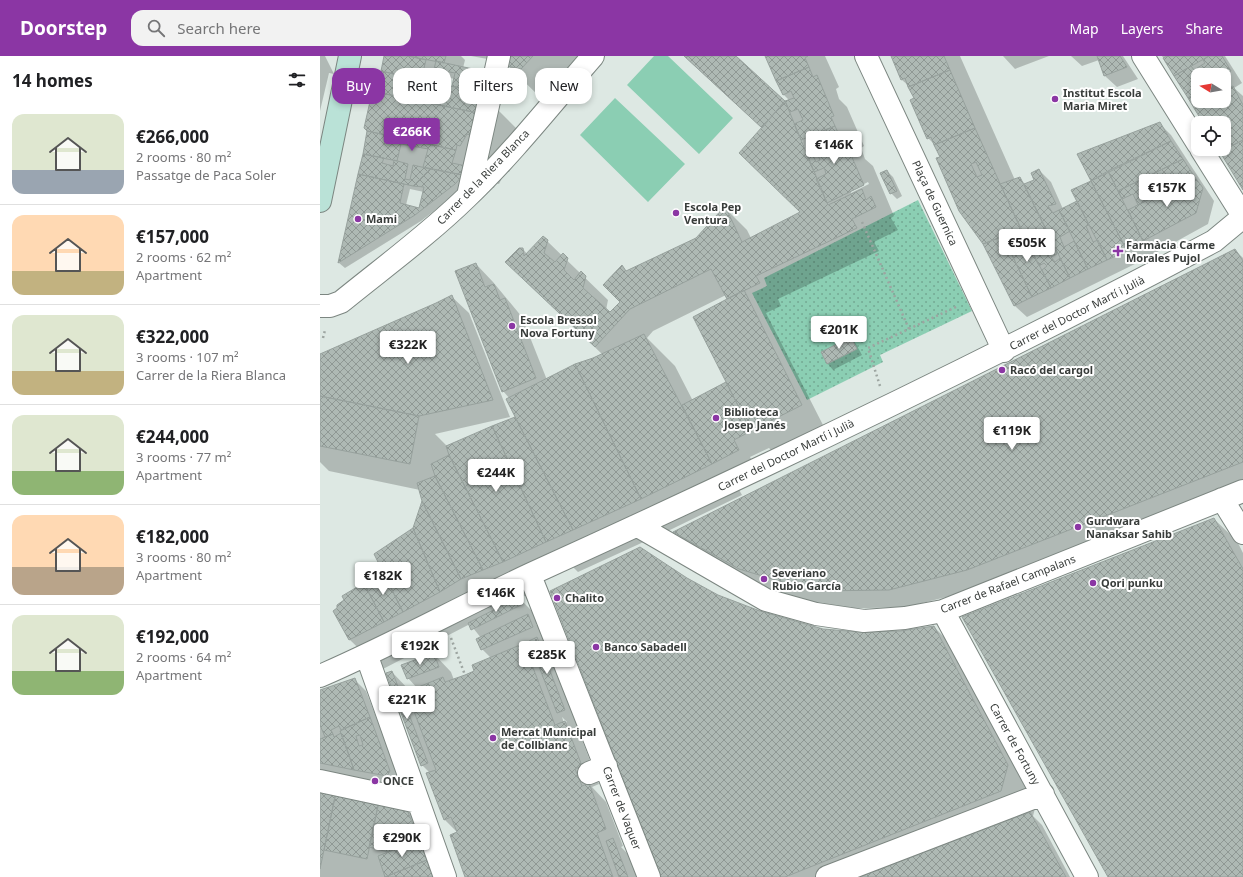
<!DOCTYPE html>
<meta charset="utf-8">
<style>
body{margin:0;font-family:"Noto Sans",sans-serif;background:#f2f2f2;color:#202124;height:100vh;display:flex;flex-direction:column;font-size:15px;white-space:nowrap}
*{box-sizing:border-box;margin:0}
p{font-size:13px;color:#757577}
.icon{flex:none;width:22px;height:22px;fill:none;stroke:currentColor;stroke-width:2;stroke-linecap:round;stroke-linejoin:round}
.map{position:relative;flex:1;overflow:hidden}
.drawer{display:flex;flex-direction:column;background:#fff;width:320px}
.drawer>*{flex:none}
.hud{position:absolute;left:12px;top:12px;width:380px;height:36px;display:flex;gap:8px}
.needle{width:26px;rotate:281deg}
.buttons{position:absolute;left:871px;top:12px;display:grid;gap:8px}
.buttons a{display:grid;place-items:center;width:40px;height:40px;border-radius:8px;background:#fff;box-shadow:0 2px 6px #0003;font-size:20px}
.price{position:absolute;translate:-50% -34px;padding:0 9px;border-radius:4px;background:#fff;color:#222;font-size:13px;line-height:26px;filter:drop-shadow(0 1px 2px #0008)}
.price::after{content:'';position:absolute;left:50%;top:24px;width:12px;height:9px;margin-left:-6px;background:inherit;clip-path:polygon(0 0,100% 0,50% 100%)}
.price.selected{background:#8b36a4;color:#fff}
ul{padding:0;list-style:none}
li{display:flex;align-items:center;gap:12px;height:100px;padding:0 12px}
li+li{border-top:1px solid #e0e0e0}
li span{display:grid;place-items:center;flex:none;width:112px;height:80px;border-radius:12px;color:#555}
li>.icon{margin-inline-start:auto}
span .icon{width:48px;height:48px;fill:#fffc;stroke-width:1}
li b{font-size:17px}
h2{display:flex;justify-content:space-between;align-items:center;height:48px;padding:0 12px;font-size:17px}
.pill{padding:0 14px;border-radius:12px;background:#fff;box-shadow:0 2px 6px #0003;font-size:14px;line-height:36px}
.pill.selected{background:#8b36a4;color:#fff}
header{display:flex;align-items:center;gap:24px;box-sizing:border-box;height:56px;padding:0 20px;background:#8b36a4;color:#fff}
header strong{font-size:19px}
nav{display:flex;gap:22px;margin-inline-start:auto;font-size:14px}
.search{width:280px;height:36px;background:#f2f2f2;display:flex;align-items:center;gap:10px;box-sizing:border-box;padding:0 14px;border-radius:12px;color:#757577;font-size:15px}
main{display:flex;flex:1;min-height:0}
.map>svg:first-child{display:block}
.grass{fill:#8bceb3}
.park{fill:url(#park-dots)}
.shadow{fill:#0003;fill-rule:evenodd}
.building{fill:url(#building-cross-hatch);stroke:#97a19d;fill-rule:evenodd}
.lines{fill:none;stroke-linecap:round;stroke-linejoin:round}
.street-casing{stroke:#7c8681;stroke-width:24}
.secondary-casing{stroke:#7c8681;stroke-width:24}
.path{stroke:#9da5a1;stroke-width:2.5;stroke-dasharray:2 3;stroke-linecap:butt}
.street{stroke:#fff;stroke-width:22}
.secondary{stroke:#bae2d7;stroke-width:22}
.poi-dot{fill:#8b36a4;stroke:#fff;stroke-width:1.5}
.labels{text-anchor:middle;stroke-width:4;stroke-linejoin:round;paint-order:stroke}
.poi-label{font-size:11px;font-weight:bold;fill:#393d3b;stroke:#fff;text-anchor:start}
.street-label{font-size:11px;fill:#393d3b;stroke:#fff}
</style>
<header>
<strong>Doorstep</strong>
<div class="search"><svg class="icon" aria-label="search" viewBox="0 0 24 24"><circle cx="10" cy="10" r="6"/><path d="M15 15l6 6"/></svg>Search here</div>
<nav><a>Map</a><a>Layers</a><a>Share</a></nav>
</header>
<main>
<section class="drawer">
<h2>14 homes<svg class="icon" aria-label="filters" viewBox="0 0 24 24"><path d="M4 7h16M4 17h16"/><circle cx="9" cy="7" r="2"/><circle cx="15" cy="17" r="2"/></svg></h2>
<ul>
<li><span style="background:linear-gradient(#dfe7d0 70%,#9aa5b1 0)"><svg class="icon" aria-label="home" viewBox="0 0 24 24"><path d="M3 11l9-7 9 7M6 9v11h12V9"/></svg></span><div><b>€266,000</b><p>2 rooms · 80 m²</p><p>Passatge de Paca Soler</p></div></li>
<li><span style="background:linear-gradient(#ffd9b3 70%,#c2b280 0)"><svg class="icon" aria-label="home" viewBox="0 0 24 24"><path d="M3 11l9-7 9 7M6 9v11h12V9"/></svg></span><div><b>€157,000</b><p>2 rooms · 62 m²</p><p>Apartment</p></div></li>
<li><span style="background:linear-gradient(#dfe7d0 70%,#c2b280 0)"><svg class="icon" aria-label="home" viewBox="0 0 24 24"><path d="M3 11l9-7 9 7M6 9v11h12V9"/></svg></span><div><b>€322,000</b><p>3 rooms · 107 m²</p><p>Carrer de la Riera Blanca</p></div></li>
<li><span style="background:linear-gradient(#dfe7d0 70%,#8fb573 0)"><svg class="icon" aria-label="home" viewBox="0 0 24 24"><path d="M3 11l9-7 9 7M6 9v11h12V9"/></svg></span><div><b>€244,000</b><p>3 rooms · 77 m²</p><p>Apartment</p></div></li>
<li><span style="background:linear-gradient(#ffd9b3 65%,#b9a48a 0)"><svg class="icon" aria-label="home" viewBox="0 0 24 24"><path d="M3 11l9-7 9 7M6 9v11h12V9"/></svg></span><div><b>€182,000</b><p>3 rooms · 80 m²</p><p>Apartment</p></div></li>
<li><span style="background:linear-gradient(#dfe7d0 70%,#8fb573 0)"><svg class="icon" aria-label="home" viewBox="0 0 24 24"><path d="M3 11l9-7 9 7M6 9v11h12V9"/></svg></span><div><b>€192,000</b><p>2 rooms · 64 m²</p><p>Apartment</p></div></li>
</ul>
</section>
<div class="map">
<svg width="923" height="821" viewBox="0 0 923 821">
<defs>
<pattern id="park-dots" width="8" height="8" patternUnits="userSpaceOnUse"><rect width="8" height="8" fill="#8bceb3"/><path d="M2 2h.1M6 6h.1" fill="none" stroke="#73a893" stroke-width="1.8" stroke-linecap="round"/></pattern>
<pattern id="building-cross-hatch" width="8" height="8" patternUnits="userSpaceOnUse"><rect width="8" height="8" fill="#aeb9b4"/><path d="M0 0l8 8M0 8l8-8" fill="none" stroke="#8f9894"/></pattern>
</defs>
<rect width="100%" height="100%" fill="#dde8e3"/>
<path class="grass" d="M334,0H348L413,62L379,98L307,29Z
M295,42L365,108L328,146L260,79Z"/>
<path class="park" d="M598,144L652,255L560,299L563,306L487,344L432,237L447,230L444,222Z"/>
<path class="shadow" d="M0,0H5L14,18L9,17L0,55Z
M65,0H141L145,4L143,12L167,43L200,76L194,105L189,116H185L179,128L175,127L174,132L156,128L141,134L101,165L25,212L19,207ZM110,18L135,23L133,30L135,32L129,39L124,34L113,35L106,33L101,28L107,29ZM90,133L104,136L99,153L86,149Z
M151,0H185L184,6Z
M191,0H274L232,43L219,40L188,10Z
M364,0H414L465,46L470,45L463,38L446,0H505L519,31L516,33L519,43L527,51L544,90L541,92L545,103L553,110L574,160L571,162L578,174L554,186L559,195L458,243L461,250L446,257L504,371L454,397L449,392L430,401L436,412L413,423L422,439L352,473L258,516L245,503L205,521L213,537L199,542L216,559L219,566L216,568L225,577L230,589L225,591L234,600L261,672L254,675L262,684L279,728L272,731L286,746L303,790L301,791L310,800L318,821H146L138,777L125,764L110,717L102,709L72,616L90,635L97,632L88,622L114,598L131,616L134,624L155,616L171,602L162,593L161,582L150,568L61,614L30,584L14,555L63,514L94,473L103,445L100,434L9,415L0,406V299L117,248L131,240L149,257L190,361L115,378L128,391L197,361L190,343L183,335L156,208L173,226L202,261L227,324L283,299L186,206L203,193L207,198L227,185L288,244L286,254L290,257L301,246L302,210L307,216L376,183L405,152L427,174L431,182L481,157L420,97L442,72ZM479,80H480L488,99H486ZM548,126L549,128L531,137V135ZM406,239L408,244L409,330L406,327L373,345L355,310L327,282L333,275ZM214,596L220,610L208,598ZM242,661L247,666L244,667Z
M572,0H640L695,124L699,122L706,129L715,125L719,114L731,126L743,153L758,145L773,125L839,67L851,79L894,145L888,168L819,206L707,261L695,250L616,90L608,82L590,31L582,24Z
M683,0H729L695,13Z
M751,0H803L818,23L797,31L785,20L779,4L762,10Z
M842,0H905L922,27L914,32L923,40V133L899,93H904V67H884ZM878,19H904V45H878Z
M567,115L573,121L582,140L577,143L571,137Z
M915,194L923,202V431L665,531L587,551L511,553L437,530L372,493L355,476Z
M530,282L536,288L542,299L513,314L508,308L502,296Z
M894,463L917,485L923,497V821H789Z
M366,523L397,540L440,556L503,574L540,577L580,576L614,571L645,602L718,741L713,760L722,769L750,821H342Z
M34,623L46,635L61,674L80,693L100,746L0,731V635Z
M0,735L86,752L117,783L132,821H0Z"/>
<path class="building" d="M64,0H88L106,4L101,24L61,15Z
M88,0H126L124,7Z
M190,0H213L201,13L187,10Z
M364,0H416L465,45L442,72Z
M445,0H488L485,2L489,11L456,25Z
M571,0H624L630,14L588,31L585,22L581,24Z
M777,0H800L807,11L784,20Z
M847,0H889L854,20L843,2Z
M889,0H902L911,15L904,19H878V36L868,42L854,20L871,10L874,14L885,7L883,4Z
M116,5L167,16L162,37L132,30L135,17L114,13Z
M489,11L493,21L497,19L514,60L511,61L515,70L481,84L474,68L483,64L478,53L470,56L465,45L474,42L471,35L463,39L456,25Z
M630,14L655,72L614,89L611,81L607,83L590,44L594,42L588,31Z
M61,15L91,22L89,30H93L94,27L104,29L102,38L106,39L107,32L112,34V31L125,34L124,36L128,37L130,30L162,37L158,57L56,36Z
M904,22L909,31L913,30L923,49V84L900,96L898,93H904V67H883L868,42L878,36V45H904Z
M56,36L143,54L158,57L151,79L147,78L140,90L137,89L136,94L47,75L44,72L51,41Z
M465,45L508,149L542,133L546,144L551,140L556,151L532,163L537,172L436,220L440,227L407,243L391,213L310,253L275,291L185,206L199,192H203L204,200L223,180L228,184L224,197L235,206L243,197L248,202L244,214L254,224L261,215L266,220L263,232L290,256L300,246L283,229L302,209L306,215L376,182L405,150L422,186L480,156L419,97Z
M840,66L851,85L771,125L757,98Z
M515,70L519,79L522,78L544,129L507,147L496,123L506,118L505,114L504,112L494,116L486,98L491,95L496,106L500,104L490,80Z
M655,72L701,174L663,188L639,155L616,102L620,101L614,89ZM656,106L662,119L657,121L651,108Z
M47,75L136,94L132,107L146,110L143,119L103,111L108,93L81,88L77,105L43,98Z
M923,84V134L900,96Z
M851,85L863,103L798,135L788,115Z
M43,98L64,102L62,107L73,110L74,104L88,108L85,123L90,124L93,109L110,113L93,130L38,118Z
M863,103L874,120L818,149L813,138L802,143L798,135Z
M110,113L143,119L135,128L95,159L18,207L38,118L84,128L80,147L99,152L104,131L93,130Z
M719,113L736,148L728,150L733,157L739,154L750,175L740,181L744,191L754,185L768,213L750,222L704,128L714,124L711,117Z
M567,114L577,135L570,138L560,117Z
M788,115L823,185L807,195L771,125Z
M874,120L883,132L876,157L823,185L808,154Z
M700,121L730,182L724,186L727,190L732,187L737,198L731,201L735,206L740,202L750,222L731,232L722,214L727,210L724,207L719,210L711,194L717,190L714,186L709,189L680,128Z
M771,125L807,195L787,204L751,134Z
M757,145L769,169L766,170L773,186L778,184L787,204L768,213L739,154Z
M701,174L731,232L712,241L683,180Z
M683,180L712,241L694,250L663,188Z
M915,193L923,205V406L647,514L569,534L493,535L419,513L353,476Z
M156,207L165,231L174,228L180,244L185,242L216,322L182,336L135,215Z
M424,234L482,349L431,375L373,261Z
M132,239L173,344L99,360L0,340V298L116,247Z
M324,278L392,408L321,443L255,308L273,302Z
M531,281L537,293L507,308L501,296Z
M255,308L321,443L253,474L186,343Z
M406,326L431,375L414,384L419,394L392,408L362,349Z
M0,340L99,360L90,408L0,390Z
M195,361L253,474L226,486L172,370Z
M172,370L226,486L183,506L129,399L126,390Z
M129,399L183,506L163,514L115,420L111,408Z
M115,420L163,514L141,523L102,445L97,427Z
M102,445L141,523L120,536L93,472Z
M894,462L923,513V821H788L642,561Z
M93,472L120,536L83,556L54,498Z
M320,491L367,522L398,539L440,555L503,573L540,576L580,575L614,570L688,709L681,735L465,821H341L230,535Z
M62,514L83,556L64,566L42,524Z
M44,527L64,566L29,584L13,555L17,552V549L24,544L22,540Z
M199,541L203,548L151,574L148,567Z
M208,558L213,571L161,594L156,583Z
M217,581L245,654L237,657L209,585Z
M200,589L203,598L207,596L235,669L245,665L262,710L255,713L262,730L269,727L286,773L277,777L293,821H145L130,779L137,776L131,761L124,764L106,717L116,714L89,642L93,641L91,634L123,621L125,626L145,619L154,615L152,609Z
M114,597L119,611L87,623L81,609Z
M72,615L108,707L101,710L66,617Z
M35,622L50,661L21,674L19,670L11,674L13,678L5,681L0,669V634Z
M50,661L70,715L67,720L34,714L20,675ZM40,679L43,689L39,690L36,680Z
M21,677L27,693L34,714L0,707V683L13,678L14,681Z
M0,733L16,736L0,813Z
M16,736L59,745L47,803L4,794Z
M59,745L86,751L99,784L68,796L49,791Z
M710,756L746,821H540L639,783Z
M293,782L308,821H299L286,785Z
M99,784L107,804L65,821L58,800Z
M107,804L114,821H64H65Z"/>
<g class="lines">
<g class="street-casing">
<path id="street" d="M546,0L684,295
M823,0L878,88
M881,93L923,160
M148,140L179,0
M0,250H10L21,246C64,211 108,179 147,141C193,97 232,47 273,0
M902,443L923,477
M318,470L446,544L496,558L544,565L585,562L623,555L923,435
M213,527L329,821
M623,555L767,821
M50,609L125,821
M0,620C72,589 140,551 211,518C442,413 670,304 894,185L923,161
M269,717L286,710
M0,725L98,746
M507,821L723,738"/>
</g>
<g class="secondary-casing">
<path id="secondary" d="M0,145L30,0"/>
</g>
<path class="path" d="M542,166L589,273
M3,282L5,274
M560,330L548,292L638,250
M131,582L145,619"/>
<use href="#street" class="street"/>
<use href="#secondary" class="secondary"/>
</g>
<g class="poi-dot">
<circle cx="735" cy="43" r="4"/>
<circle cx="356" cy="157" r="4"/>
<circle cx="38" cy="163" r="4"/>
<path d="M796 189h4v4h4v4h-4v4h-4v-4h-4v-4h4z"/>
<circle cx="192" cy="270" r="4"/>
<circle cx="682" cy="314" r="4"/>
<circle cx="396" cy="362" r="4"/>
<circle cx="758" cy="471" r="4"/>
<circle cx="444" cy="523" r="4"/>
<circle cx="773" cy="527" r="4"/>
<circle cx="237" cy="542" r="4"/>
<circle cx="276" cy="591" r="4"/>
<circle cx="173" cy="682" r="4"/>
<circle cx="55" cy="725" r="4"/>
</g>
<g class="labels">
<g class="poi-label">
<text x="743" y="41">Institut Escola<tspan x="743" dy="13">Maria Miret</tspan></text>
<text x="364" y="155">Escola Pep<tspan x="364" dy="13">Ventura</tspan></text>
<text x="46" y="167">Mami</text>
<text x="806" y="193">Farmàcia Carme<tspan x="806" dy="13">Morales Pujol</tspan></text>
<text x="200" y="268">Escola Bressol<tspan x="200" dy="13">Nova Fortuny</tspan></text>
<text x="690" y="318">Racó del cargol</text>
<text x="404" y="360">Biblioteca<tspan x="404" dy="13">Josep Janés</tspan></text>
<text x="766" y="469">Gurdwara<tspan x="766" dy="13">Nanaksar Sahib</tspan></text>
<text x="452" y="521">Severiano<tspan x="452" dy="13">Rubio García</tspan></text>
<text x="781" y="531">Qori punku</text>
<text x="245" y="546">Chalito</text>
<text x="284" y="595">Banco Sabadell</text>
<text x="181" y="680">Mercat Municipal<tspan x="181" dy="13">de Collblanc</tspan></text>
<text x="63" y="729">ONCE</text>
</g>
<g class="street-label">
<text transform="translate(163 121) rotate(-46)" y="4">Carrer de la Riera Blanca</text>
<text transform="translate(615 147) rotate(65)" y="4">Plaça de Guernica</text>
<text transform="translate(757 257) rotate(-27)" y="4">Carrer del Doctor Martí i Julià</text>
<text transform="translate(466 399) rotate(-26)" y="4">Carrer del Doctor Martí i Julià</text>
<text transform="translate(688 528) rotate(-21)" y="4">Carrer de Rafael Campalans</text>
<text transform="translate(695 688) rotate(61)" y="4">Carrer de Fortuny</text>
<text transform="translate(302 752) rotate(69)" y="4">Carrer de Vaquer</text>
</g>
</g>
</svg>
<div class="buttons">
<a><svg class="needle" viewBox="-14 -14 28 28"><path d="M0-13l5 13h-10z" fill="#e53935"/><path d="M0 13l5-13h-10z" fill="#757577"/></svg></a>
<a><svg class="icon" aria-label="locate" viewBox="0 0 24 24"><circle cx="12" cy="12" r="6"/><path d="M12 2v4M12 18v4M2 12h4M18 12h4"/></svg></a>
</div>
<b class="price selected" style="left:92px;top:96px">€266K</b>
<b class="price" style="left:514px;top:109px">€146K</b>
<b class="price" style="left:847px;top:152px">€157K</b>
<b class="price" style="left:707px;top:207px">€505K</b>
<b class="price" style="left:519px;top:294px">€201K</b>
<b class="price" style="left:88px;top:309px">€322K</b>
<b class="price" style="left:692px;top:395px">€119K</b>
<b class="price" style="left:176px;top:437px">€244K</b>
<b class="price" style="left:63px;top:540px">€182K</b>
<b class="price" style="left:176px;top:557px">€146K</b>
<b class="price" style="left:100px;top:610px">€192K</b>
<b class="price" style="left:227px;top:619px">€285K</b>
<b class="price" style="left:87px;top:664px">€221K</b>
<b class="price" style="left:82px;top:802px">€290K</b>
<div class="hud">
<a class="pill selected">Buy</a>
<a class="pill">Rent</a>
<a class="pill">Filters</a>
<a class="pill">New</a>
</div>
</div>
</main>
